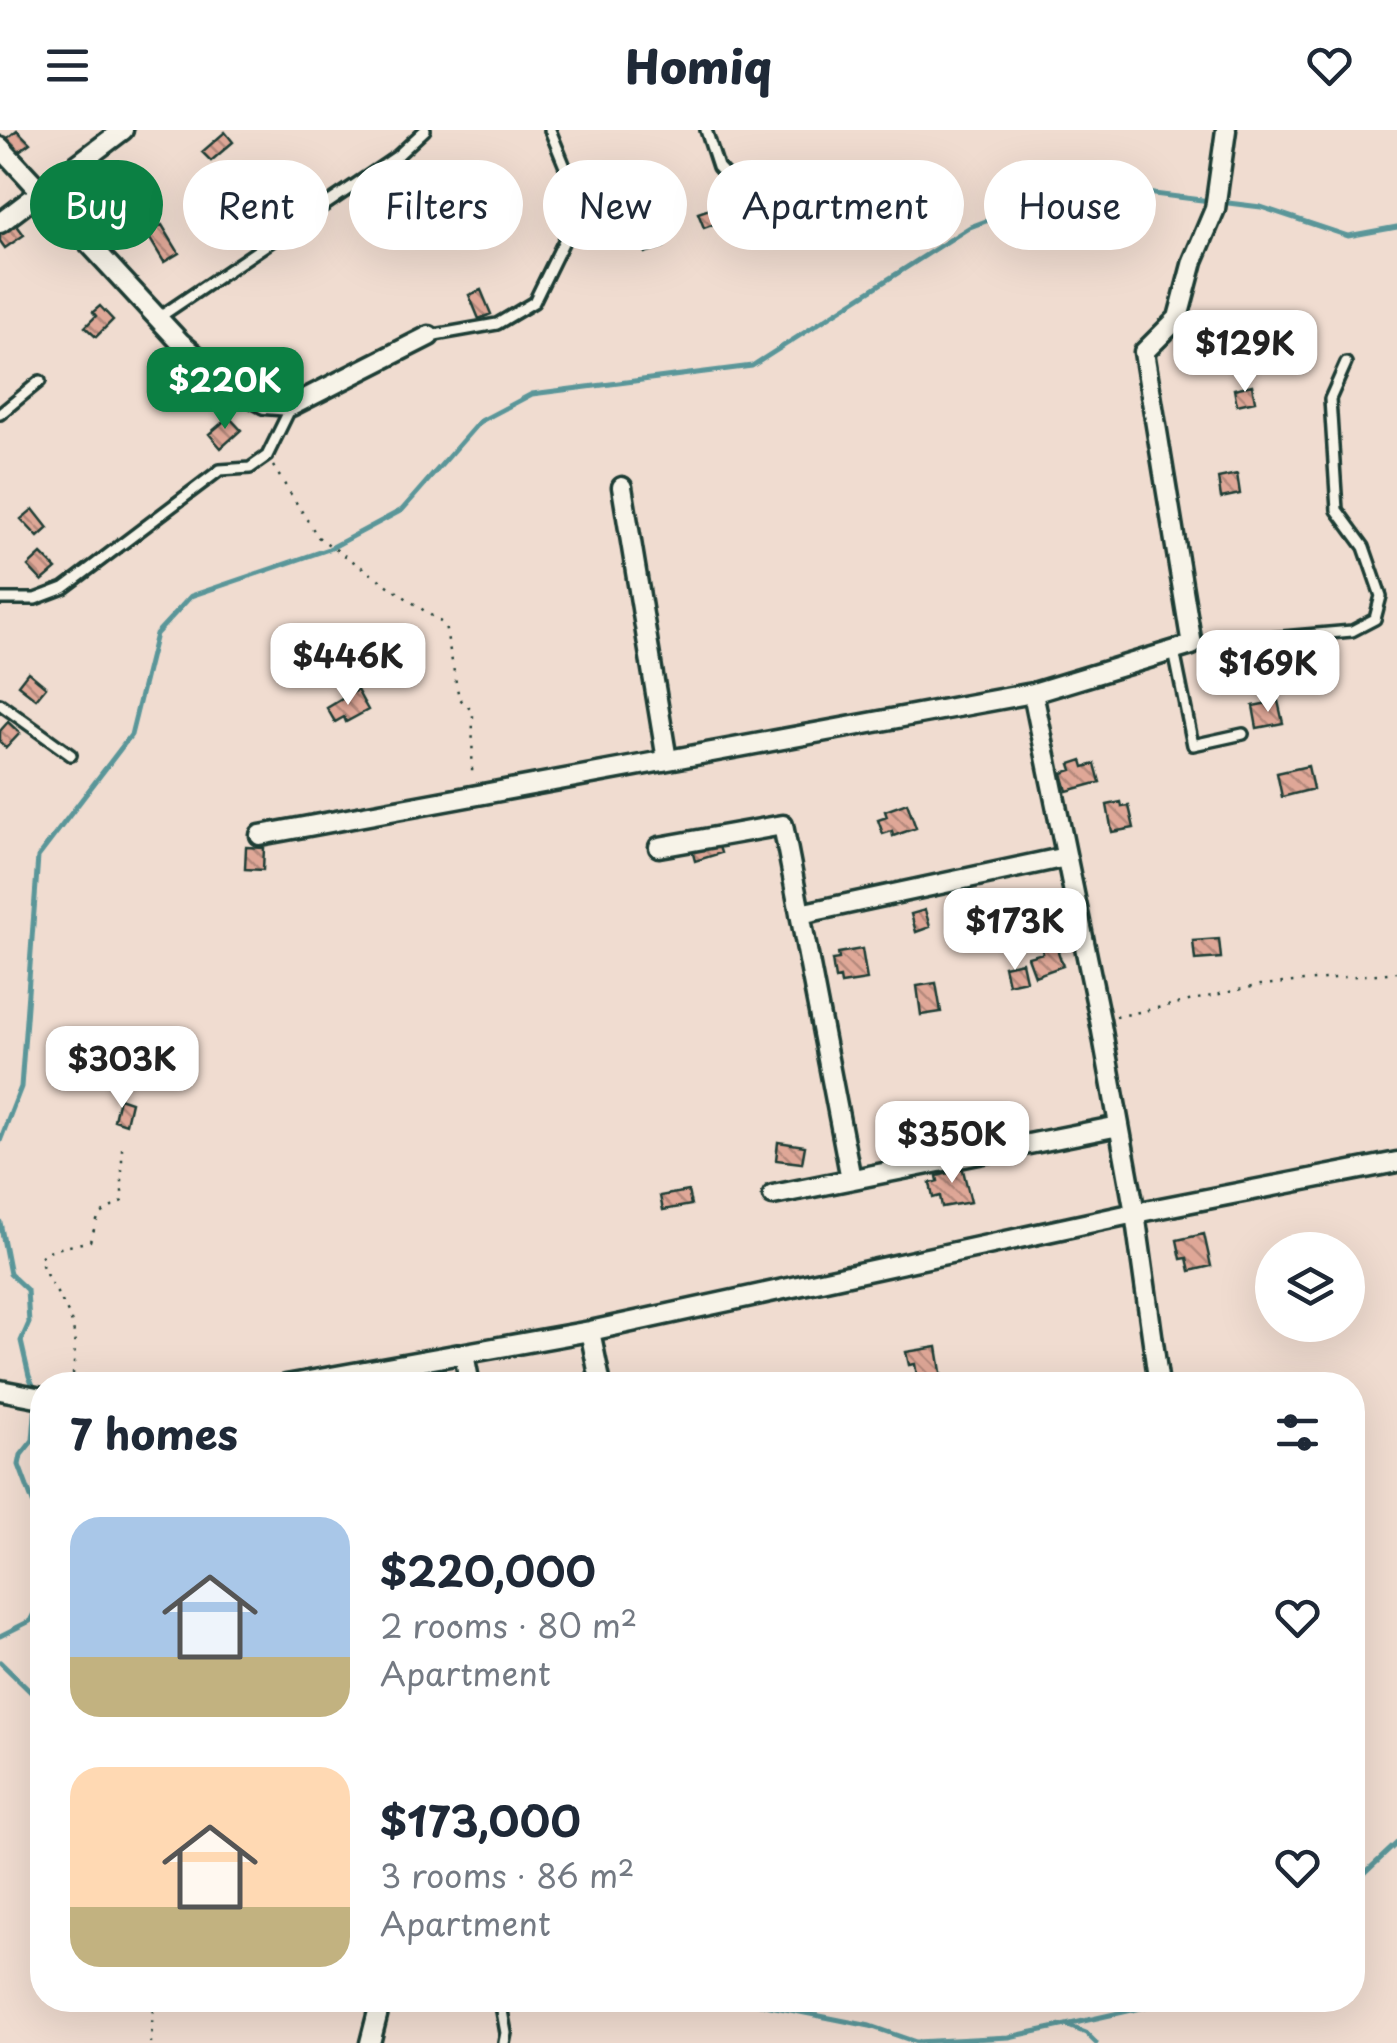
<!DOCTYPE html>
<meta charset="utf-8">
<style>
body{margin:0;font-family:"Playpen Sans",sans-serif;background:#f2f2f3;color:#1f2937;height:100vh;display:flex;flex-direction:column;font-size:38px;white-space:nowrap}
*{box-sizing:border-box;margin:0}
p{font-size:32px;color:#747a83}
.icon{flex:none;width:55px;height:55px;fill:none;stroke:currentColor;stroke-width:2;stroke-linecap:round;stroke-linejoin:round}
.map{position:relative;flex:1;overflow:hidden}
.details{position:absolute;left:30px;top:1242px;width:1335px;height:640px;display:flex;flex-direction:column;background:#fff;border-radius:40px;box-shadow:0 10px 40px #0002}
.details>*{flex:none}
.banner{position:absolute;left:30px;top:30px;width:1338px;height:90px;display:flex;gap:20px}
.buttons{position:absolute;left:1255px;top:1102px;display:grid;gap:20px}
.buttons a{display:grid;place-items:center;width:110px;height:110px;border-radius:50%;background:#fff;box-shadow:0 10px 40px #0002;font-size:50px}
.price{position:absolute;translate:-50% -85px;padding:0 22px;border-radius:20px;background:#fff;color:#222;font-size:32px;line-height:65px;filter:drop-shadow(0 2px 5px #0008)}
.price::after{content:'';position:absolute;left:50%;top:60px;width:30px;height:22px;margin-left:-15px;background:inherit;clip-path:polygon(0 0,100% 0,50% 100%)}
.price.current{background:#0b8043;color:#fff}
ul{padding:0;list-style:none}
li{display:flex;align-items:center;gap:30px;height:250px;padding:0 40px}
li span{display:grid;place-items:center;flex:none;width:280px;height:200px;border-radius:30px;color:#555}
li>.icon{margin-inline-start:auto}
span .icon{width:120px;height:120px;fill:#fffc;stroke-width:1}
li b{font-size:42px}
h2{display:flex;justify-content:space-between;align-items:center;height:120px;padding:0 40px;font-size:42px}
.pill{padding:0 35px;border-radius:45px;background:#fff;box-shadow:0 10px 40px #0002;font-size:35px;line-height:90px}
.pill.current{background:#0b8043;color:#fff}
header{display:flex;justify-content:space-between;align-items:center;height:130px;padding:0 40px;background:#fff;font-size:45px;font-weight:800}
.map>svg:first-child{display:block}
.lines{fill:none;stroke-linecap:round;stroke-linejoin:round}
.stream{stroke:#5a9699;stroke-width:5}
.building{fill:url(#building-back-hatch);stroke:#1f3d34;stroke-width:2.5}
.service-casing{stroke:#1f3d34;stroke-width:16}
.minor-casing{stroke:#1f3d34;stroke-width:25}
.path{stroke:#1f3d34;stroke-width:2.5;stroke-dasharray:2.5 8;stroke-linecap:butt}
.service{stroke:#f7f3e8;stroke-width:9}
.minor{stroke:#f7f3e8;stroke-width:18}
</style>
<header><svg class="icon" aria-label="menu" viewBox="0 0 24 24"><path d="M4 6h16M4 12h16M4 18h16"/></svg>Homiq<svg class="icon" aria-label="heart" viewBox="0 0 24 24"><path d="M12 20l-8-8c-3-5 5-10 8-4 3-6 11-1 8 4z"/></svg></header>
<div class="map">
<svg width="1397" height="1913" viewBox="0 0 1397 1913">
<defs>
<pattern id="building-back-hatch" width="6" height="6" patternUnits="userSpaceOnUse" patternTransform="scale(2.5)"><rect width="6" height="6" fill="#dfa797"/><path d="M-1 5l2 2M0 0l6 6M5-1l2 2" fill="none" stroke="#b4897c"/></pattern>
</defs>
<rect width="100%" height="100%" fill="#f0dcd0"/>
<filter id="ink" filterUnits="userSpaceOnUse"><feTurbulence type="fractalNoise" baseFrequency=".01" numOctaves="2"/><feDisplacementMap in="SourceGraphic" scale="20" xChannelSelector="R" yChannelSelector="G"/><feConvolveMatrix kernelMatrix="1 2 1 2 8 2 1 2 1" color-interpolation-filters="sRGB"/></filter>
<g filter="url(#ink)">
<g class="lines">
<path class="stream" d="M1220,72L1261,77L1348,106L1397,97
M0,1011L21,957L38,727L131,605L156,504L191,466L329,419L402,380L479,292L532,264L752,236L970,97L1082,55L1210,71
M0,1092L10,1144L27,1160L29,1193L21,1211L29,1246L36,1262
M36,1273L33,1310L21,1325L19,1335L42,1397
M0,1506L30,1491L42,1469
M0,1532L42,1573
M1352,1755L1397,1713
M740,1870L870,1896L916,1912L1009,1907L1066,1895L1086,1903L1096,1913
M1066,1895L1176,1870"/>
</g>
<path class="building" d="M17,0L30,13L15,24L5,10Z
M225,2L233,12L211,31L202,22Z
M721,75L726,90L704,98L698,83Z
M13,90L24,105L5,118L0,111V99Z
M657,94L664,117L645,123L641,106L648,103L647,97Z
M162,95L179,123L164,132L147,104Z
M481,160L491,184L479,189L469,165Z
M100,176L113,190L96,207L85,197L96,186L93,182Z
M1252,255L1255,271L1237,275L1234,259Z
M229,287L241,300L221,318L209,304Z
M1237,344L1240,364L1221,368L1218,348Z
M33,379L48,398L38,407L21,389Z
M41,424L56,439L42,451L28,436Z
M28,542L46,557L36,569L18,555Z
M357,560L368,580L346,592L344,587L335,592L327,578Z
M1278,571L1283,593L1257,598L1253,576Z
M8,592L20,603L6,618L0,612V601Z
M1082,630L1084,637L1095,634L1100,652L1067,661L1062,643L1072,640L1070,634Z
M1308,636L1313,659L1282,667L1277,643Z
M1121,672L1122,677L1129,676L1134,698L1112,702L1107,675Z
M907,673L916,698L893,706L892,701L883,704L878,690L887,687L885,681Z
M716,706L721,723L695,731L690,713Z
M246,717L264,718L263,740L245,739Z
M925,780L930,797L916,802L911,784Z
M1219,809L1221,828L1195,830L1193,811Z
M1054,810L1063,836L1035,846L1028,827L1043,823L1040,815Z
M862,819L867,850L841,854L840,848L835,849L832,830L839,829L838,823Z
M1022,832L1026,850L1008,854L1004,836Z
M936,853L941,882L921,885L917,856Z
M119,968L131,972L126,994L114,990Z
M778,1012L805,1016L802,1033L776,1030Z
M960,1028L971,1072L942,1077L940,1066L933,1068L930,1053L938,1051L937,1046L949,1043L946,1031Z
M688,1061L691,1075L663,1080L660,1066Z
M1204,1104L1211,1136L1190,1141L1187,1128L1181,1129L1177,1110Z
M937,1217L942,1248L918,1252L915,1234L909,1235L906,1222Z"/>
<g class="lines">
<g class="service-casing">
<path id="service" d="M706,0L718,37L769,92
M158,188L396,27L425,0
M429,206L497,194L534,172L581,76L550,0
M0,284L40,251
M0,469H35L64,458L220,340L250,338L267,326L291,277
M1192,515L1352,501L1375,489L1381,466L1364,417L1337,380L1330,269L1346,233
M1174,521L1193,615L1243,604
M0,574L71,625
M500,1870L506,1903L504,1913"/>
</g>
<g class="minor-casing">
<path id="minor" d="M0,17L180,212L232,256L265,274L291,276L429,206
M0,93L123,0
M622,357L667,630
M1033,563L1100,890L1135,1083L1159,1255
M260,705L1033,563L1192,515L1144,222L1178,188L1193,131L1215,79L1226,0
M659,717L783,695L851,1049
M800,784L1066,727
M773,1065L1119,996
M590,1201L601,1255
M464,1224L470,1255
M286,1255L590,1201L1135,1083L1397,1032
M0,1260L42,1268
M370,1913L381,1870"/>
</g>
<path class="path" d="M273,336L318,407L445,495L459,568L473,582L472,646
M1116,887L1261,855L1397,842
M72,1255C74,1230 79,1204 67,1181C58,1162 46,1149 40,1129L44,1122L90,1111L99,1085L122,1071V1011
M150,1870L153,1878L151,1913"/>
<use href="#service" class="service"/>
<use href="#minor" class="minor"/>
</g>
</g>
</svg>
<div class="buttons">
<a><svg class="icon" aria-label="layers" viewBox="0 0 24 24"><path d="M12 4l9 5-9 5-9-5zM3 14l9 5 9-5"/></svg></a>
</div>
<b class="price" style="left:1245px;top:265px">$129K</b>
<b class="price current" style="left:225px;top:302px">$220K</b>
<b class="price" style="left:348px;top:578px">$446K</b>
<b class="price" style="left:1268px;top:585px">$169K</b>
<b class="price" style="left:1015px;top:843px">$173K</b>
<b class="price" style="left:122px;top:981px">$303K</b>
<b class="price" style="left:952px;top:1056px">$350K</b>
<div class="banner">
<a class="pill current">Buy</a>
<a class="pill">Rent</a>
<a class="pill">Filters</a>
<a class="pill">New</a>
<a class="pill">Apartment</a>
<a class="pill">House</a>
</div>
<section class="details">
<h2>7 homes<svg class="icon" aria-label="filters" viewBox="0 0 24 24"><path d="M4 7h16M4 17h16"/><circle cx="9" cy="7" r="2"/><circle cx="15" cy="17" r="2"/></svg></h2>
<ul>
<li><span style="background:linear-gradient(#a9c7e8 70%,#c2b280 0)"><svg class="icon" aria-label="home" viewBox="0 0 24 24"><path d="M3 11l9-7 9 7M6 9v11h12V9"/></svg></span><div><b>$220,000</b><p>2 rooms · 80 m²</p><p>Apartment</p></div><svg class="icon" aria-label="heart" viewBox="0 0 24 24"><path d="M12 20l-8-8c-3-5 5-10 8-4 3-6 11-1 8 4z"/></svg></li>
<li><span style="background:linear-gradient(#ffd9b3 70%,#c2b280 0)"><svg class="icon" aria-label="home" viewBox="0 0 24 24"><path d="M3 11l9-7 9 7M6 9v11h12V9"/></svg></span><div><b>$173,000</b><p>3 rooms · 86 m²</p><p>Apartment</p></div><svg class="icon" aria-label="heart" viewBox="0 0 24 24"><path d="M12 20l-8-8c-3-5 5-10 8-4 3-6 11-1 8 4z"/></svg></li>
</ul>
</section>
</div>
